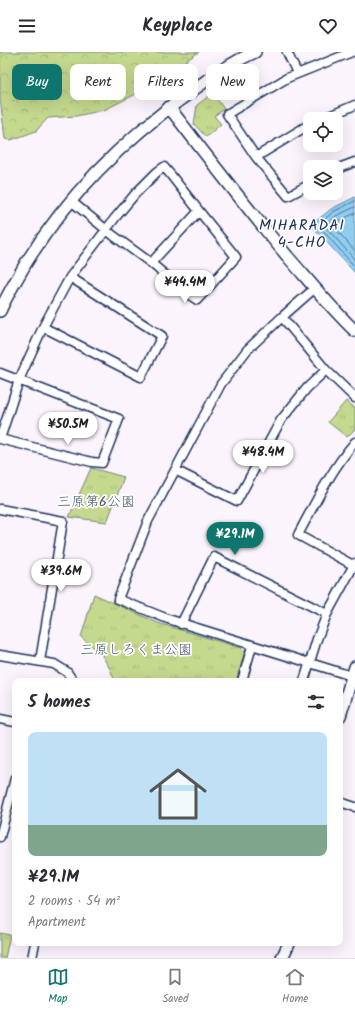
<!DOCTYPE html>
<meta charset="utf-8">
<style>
body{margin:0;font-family:Kalam,"Klee One",sans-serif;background:#f2f2f3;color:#2b2b33;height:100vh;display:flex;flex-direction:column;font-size:15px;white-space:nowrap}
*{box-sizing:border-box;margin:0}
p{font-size:13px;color:#7c7c81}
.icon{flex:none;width:22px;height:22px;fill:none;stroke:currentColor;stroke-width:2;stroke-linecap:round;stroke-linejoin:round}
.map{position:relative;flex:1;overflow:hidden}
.side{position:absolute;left:12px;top:626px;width:331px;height:268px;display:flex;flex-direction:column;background:#fff;border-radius:8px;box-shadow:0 4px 16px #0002}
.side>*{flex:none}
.guide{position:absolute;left:12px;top:12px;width:331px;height:36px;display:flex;gap:8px}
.controls{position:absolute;left:303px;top:60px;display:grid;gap:8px}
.controls a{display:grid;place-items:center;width:40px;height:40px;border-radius:8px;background:#fff;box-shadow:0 4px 16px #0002;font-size:20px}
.price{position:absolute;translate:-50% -34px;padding:0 9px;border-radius:14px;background:#fff;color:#222;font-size:13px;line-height:26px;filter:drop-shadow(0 1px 2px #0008)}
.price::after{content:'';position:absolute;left:50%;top:24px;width:12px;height:9px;margin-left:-6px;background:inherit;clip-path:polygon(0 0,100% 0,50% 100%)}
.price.active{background:#0f766e;color:#fff}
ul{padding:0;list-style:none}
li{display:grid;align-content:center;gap:8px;height:212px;padding:0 16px}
li span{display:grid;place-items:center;height:124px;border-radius:8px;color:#555}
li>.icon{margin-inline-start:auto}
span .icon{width:72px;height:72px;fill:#fffc;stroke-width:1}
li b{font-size:17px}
h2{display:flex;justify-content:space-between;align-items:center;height:48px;padding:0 16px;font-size:17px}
.chip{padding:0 14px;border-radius:8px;background:#fff;box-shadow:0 4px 16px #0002;font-size:14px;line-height:36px}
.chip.active{background:#0f766e;color:#fff}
header{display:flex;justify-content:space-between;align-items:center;height:52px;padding:0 16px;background:#fff;font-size:18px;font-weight:700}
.dock{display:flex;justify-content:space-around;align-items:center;height:56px;border-top:1px solid #e1e1e2;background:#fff;font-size:11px;color:#7c7c81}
.dock a{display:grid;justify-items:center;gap:2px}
.dock .active{color:#0f766e}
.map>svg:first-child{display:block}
.forest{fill:url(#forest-crowns);stroke:#708476}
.park{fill:url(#park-tufts);stroke:#708476}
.water{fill:#90cef0;stroke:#618eb6}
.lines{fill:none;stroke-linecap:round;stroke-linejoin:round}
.shore{stroke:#4a6f98;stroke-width:1}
.street-casing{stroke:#1b2f5e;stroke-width:11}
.secondary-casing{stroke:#1b2f5e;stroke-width:14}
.street{stroke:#fff;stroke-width:8}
.secondary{stroke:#fff;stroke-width:11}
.labels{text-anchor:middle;stroke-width:3.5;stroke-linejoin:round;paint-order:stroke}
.park-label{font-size:14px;fill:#455a6a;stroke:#fff}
.neighbourhood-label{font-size:15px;letter-spacing:1px;fill:#1b2f5e;stroke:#fff}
</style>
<header><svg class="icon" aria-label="menu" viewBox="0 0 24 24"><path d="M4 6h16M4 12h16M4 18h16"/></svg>Keyplace<svg class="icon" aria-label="heart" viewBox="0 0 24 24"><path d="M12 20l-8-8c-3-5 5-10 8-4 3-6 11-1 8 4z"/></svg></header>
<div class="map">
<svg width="355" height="906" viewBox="0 0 355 906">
<defs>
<pattern id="forest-crowns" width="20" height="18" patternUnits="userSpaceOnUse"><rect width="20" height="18" fill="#c4d98e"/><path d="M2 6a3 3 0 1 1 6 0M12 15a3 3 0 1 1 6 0" fill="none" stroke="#a8bb7d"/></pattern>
<pattern id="park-tufts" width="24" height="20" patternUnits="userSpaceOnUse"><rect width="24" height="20" fill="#c4d98e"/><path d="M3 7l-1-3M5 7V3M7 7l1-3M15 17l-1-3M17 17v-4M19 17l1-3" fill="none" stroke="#a8bb7d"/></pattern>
</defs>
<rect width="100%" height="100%" fill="#fbf4fc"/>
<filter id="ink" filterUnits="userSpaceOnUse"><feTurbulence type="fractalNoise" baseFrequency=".025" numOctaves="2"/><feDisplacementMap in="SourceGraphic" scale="8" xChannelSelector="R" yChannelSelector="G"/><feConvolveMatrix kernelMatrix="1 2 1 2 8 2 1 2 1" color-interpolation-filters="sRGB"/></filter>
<g filter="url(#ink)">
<path class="forest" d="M0,0H199L134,43L104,58L76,64L48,66L36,79L11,88L5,87L0,46Z"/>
<path class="park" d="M213,41L224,57L214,64L221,72L206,85L194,72L197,53Z
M346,349L355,356V377L347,385L328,370Z
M91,416L124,425L107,470L69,465Z
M94,542L158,571L241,596L244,600V603L236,629H115L110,617L101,602L81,585Z
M0,881L10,883L5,906H0Z"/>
<path class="water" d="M355,145V221L311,173L331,157Z"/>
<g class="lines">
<path class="shore" d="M355,149L333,160L318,173L355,215
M355,155L336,164L325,174L355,208
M355,161L339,169L334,175L355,199"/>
<g class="street-casing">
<path id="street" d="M287,0L297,21
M322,67L355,53
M256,105L310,72
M336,117L355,110
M310,132L288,144L256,105L227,62L287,26L352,0
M71,149L114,184L151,211L188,242L197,248L236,205L199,159
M315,236L282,265L247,298L221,332L148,469L118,547L168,567L355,625
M282,265L326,318L355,346
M43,275L141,325L162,284L70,225
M0,321L119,367L102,411L92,410L0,387L19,328L43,275L70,225L115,166L136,141L157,120L164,115L170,122L199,159L151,211
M175,418L237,449L281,368L307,336L326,318
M0,457L63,469L40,609
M353,513L298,483C315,451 331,418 355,390
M181,572L214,505L327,562
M0,603L54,612L67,620L73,629
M242,629L252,594
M304,629L317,587L327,562L355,511
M0,667L15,670
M340,750L355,755
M0,785L15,726
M32,906L35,891"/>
</g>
<g class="secondary-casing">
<path id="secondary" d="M169,55C208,106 247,156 288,205C310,230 331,256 355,279
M0,259C7,243 17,227 26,211C68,143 123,88 188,42C209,26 231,11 255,0
M340,664L355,615
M282,906L289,891"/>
</g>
<use href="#street" class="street"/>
<use href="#secondary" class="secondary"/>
</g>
</g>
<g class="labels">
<g class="park-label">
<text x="96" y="454">三原第6公園</text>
<text x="136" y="602">三原しろくま公園</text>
</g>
<g class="neighbourhood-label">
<text x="302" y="178">MIHARADAI<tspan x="302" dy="17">4-CHO</tspan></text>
</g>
</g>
</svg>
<div class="controls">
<a><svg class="icon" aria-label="locate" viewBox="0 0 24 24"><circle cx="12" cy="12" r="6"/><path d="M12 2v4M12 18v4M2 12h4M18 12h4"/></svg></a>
<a><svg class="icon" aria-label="layers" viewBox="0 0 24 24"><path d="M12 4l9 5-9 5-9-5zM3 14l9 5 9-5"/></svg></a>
</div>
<b class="price" style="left:185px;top:252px">¥44.4M</b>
<b class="price" style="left:68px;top:394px">¥50.5M</b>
<b class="price" style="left:263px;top:422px">¥48.4M</b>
<b class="price active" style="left:235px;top:504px">¥29.1M</b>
<b class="price" style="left:61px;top:541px">¥39.6M</b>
<div class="guide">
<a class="chip active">Buy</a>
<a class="chip">Rent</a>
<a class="chip">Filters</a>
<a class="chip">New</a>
</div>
<section class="side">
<h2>5 homes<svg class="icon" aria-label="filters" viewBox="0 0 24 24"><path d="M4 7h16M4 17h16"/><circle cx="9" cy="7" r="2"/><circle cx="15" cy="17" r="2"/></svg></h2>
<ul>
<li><span style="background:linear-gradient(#bfe0f5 75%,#7fa58c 0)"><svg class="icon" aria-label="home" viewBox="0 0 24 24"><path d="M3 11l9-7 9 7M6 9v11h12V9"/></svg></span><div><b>¥29.1M</b><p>2 rooms · 54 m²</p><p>Apartment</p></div></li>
</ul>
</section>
</div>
<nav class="dock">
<a class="active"><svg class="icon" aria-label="map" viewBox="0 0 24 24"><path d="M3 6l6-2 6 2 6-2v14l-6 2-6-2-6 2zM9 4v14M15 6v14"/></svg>Map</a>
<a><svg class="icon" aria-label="saved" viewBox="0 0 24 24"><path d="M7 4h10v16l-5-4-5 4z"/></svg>Saved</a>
<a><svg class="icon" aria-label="home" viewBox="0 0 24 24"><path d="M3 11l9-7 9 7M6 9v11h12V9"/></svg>Home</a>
</nav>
